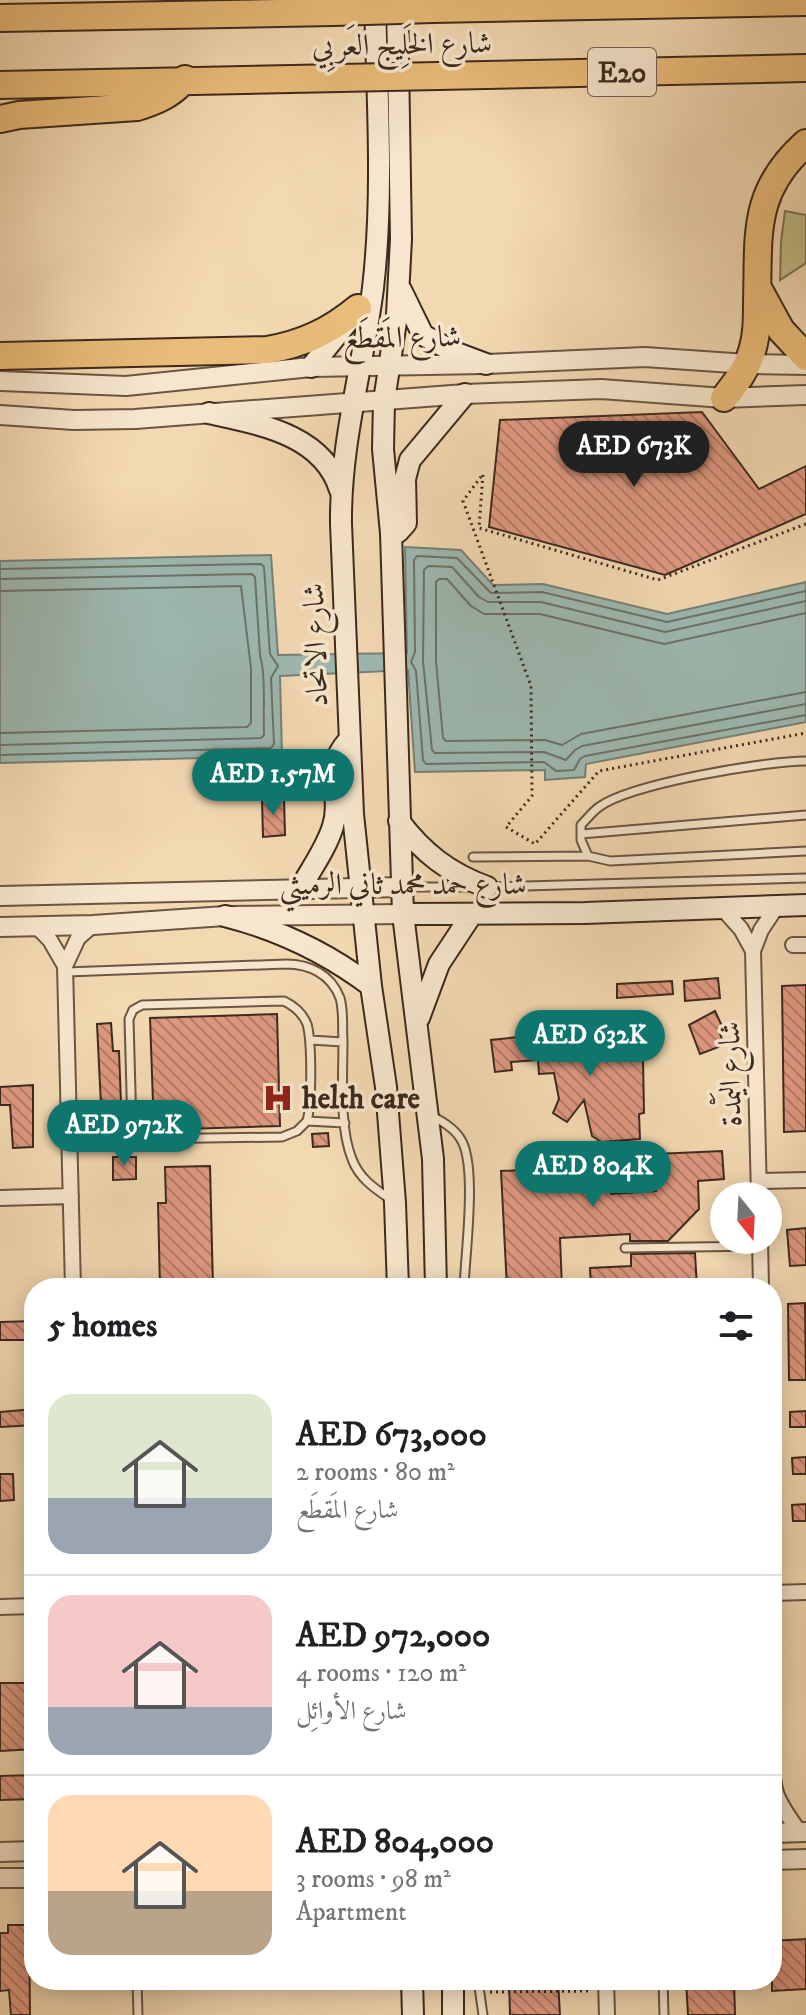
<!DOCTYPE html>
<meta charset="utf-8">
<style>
body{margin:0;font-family:"IM FELL DW Pica",Amiri,serif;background:#f2f2f2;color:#202124;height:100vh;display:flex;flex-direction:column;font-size:30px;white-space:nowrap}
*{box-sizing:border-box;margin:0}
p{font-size:26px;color:#757577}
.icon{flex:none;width:44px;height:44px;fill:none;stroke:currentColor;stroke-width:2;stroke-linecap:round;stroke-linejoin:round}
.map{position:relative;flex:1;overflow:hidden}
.sheet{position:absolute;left:24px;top:1278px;width:758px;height:712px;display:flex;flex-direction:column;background:#fff;border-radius:32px;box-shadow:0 4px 20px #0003}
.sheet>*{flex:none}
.needle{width:52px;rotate:162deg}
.fabs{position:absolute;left:710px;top:1182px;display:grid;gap:16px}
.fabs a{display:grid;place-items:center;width:72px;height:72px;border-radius:50%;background:#fff;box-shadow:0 4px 20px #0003;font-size:40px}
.price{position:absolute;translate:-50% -68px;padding:0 18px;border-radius:28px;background:#0f766e;color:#fff;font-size:26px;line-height:52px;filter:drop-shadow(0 2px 4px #0008)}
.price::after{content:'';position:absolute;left:50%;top:48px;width:24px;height:18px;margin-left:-12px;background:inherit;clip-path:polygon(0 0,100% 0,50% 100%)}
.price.selected{background:#222;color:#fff}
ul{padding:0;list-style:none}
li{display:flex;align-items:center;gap:24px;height:200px;padding:0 24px}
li+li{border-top:2px solid #e0e0e0}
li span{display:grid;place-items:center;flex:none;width:224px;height:160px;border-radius:24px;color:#555}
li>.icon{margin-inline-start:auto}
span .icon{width:96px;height:96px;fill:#fffc;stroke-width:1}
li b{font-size:34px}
h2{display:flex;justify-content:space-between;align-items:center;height:96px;padding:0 24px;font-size:34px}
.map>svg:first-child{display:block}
.grass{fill:#c0be88;stroke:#7e7453;stroke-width:2}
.water{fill:#9db9b2;stroke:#768077;stroke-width:2}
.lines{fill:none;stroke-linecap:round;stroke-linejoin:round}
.shore{stroke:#6c7268;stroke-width:2}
.building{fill:url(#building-back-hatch);stroke:#3c2a1e;stroke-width:2}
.service-casing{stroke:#6a5643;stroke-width:11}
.minor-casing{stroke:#6a5643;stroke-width:18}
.tertiary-casing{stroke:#6a5643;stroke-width:22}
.secondary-casing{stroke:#3c2a1e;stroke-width:24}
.motorway-casing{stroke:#3c2a1e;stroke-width:30}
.path{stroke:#3c2a1e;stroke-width:3;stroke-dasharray:2 4;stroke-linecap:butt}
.service{stroke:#f7e6cd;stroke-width:7}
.minor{stroke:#f7e6cd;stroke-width:14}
.tertiary{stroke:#f7e6cd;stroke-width:18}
.secondary{stroke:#f7e6cd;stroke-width:20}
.motorway{stroke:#eabc79;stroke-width:26}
.motorway-bridge-casing{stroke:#3c2a1e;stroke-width:30;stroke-linecap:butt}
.motorway-bridge{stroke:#eabc79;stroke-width:26}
.labels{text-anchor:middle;stroke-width:7;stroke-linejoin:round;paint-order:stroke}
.shield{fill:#f7e6cd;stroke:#746252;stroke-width:2}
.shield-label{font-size:28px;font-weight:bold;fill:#3c2a1e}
.street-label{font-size:30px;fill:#3c2a1e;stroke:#f7e6cd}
.poi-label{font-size:30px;font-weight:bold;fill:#3c2a1e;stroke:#f7e6cd;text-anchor:start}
</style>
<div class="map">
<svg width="806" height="2015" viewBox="0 0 806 2015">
<defs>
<pattern id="building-back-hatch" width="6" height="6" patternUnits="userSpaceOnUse" patternTransform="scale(2)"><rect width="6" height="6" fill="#df9880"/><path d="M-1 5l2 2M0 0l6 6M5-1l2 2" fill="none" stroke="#b67c68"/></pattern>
</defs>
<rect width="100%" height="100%" fill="#f3d9b2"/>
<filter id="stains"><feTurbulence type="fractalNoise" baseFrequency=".0025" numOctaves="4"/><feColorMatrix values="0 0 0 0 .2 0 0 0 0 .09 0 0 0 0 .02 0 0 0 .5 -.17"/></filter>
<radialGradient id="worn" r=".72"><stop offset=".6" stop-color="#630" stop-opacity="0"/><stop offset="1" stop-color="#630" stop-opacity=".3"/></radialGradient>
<path class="grass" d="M785,211L806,215V263L780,280L781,242Z"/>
<path class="water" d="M405,547L461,550L493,585L543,584L667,614L806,582V722L586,764L585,777L545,780V770L415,772L408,670L280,676L282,756L0,763V561L271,555L278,655L407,653Z"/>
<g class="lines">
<path class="shore" d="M0,569L261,564L264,567L270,654L278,666L271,678L274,744L271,748L0,755
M0,579L252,574L255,577L260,655C266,677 263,710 264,735L261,738L0,745
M0,591L241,586L251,668V723L247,727L0,733
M806,591L667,622L542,592L491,593L457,558L417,556L414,560L415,652L411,662L416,671L423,760L426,764L544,762L556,771L574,770L580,759L585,756L806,715
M806,601L665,632L541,602H488L479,597L452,567L428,566L424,570L423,661L432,750L435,753L544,752L566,760L575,750L582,746L806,704
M806,613L664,644L540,614H484L471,606L447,579H439L436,582V661L443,738L446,741L545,740L562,745L581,734L806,692"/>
</g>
<path class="building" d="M702,412L759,489L806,466V514L665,575L489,527L500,420Z
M284,798L285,835L263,837L262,799Z
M718,978L720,998L685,1001L684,981Z
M672,981L673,994L617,998V984Z
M806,985V1131L784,1132L782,986Z
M715,1011L722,1026L718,1028L724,1045L700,1054L689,1025Z
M277,1014L280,1126L154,1130L150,1018Z
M111,1023L113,1051H119L121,1104L101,1105L97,1024Z
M649,1032L650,1058L643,1059L644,1113L639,1114L640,1139L601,1142L592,1136L584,1100L567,1122L553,1113L559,1099L554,1073L539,1074L538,1060L511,1062L512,1070L495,1072L491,1040L518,1037V1043Z
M33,1085V1147L13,1148L10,1105H0V1087Z
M328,1133L329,1146L313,1147L312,1134Z
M567,1149H604L605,1176H610L611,1194L656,1191V1154L722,1151L724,1179L698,1181L699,1209L668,1241H630V1234L560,1238L562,1288H507L501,1171L567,1168Z
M113,1157H136V1179L113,1180Z
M210,1166L213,1288H160L158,1203H166L165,1167Z
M806,1228V1265L790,1266L787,1230Z
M695,1253L697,1288H591L590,1268L631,1266V1254Z
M805,1303L806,1380H789L788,1304Z
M34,1321V1340H0V1322Z
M34,1409V1425L0,1427V1412Z
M806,1411V1427H790V1412Z
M806,1457V1474H793L792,1458Z
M0,1474H13L14,1500L0,1501Z
M806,1504V1521H793L792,1505Z
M0,1683H34V1749L0,1751Z
M34,1775V1799L0,1800V1776Z
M8,1925H29L30,2015H11L9,1990L0,1991V1933H8Z
M806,1939V1989L772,1991V1941Z
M509,1980H558L560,2015H510Z
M686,1980H734L735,2015H688Z"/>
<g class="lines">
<g class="service-casing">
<path id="service" d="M806,761C765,761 630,784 599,807C592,812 587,819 581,825V840L588,856L610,861L806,851
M581,834L806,815
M473,857L588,856
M404,887H468
M488,887L806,878
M66,972L286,964C309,964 331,974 340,998C344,1012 342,1027 343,1041C343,1076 339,1127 352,1159C359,1178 374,1188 390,1199
M310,1040L343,1042
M430,1115C441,1121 453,1127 460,1138C478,1163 465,1255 464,1288
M307,1121C312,1103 312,1042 307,1024C303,1014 294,1006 284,1001L142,1005L133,1010L129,1019L132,1129L139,1139L282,1137L297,1131L307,1121L345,1123
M625,1248L760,1246
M137,1980L138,2015
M478,1980L483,2015
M663,1980L664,2015"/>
</g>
<g class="minor-casing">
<path id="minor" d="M721,907L741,929L753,951
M36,926L50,940L65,966
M793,945H806
M759,1181L806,1180
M759,1196L753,951L761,930L777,906
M0,1198L71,1196
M760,1240L761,1288
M73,1288L65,966L78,938L93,925
M772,1593L806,1592
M0,1607L34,1606
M772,1746C773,1793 772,1794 800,1833
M606,1980L607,2015"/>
</g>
<g class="tertiary-casing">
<path id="tertiary" d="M0,381L126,386L311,367L486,364L645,357L747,364L806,365
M0,415L74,420L135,419L465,394L601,389L724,398L806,395
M0,896L402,887
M0,927L93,925L225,916L403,914
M772,1833L806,1832
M0,1852L34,1851
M772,1860L806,1859
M0,1878H34"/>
</g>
<g class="secondary-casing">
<path id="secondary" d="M375,0C377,95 384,193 373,288C363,367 340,443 341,524L353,814L371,986L386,1087L395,1203L398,1288
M397,0L401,239L397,315L384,401L383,449L391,533L403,914L433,1159L436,1288
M401,290L423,335L454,352L486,364
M311,367L350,319
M209,413C258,424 323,434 340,490
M391,533L398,532L406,523L405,479L410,460L465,394
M399,821C423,853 449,873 487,887
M300,889C311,869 327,847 333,826C343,794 321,771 348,741
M403,914L585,913L806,905
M225,916C280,930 326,952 371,986
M419,1018L439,964L472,914
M412,1980L413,2015
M453,1980V2015"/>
</g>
<g class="motorway-casing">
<path id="motorway" d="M433,9L806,2
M0,18L333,12
M438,76L806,68
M0,85L340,78
M0,119L19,115L137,107C156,101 171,95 185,79
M758,288L781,330L806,357
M0,356L267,350C303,344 330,331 358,308
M724,398C736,383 747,369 752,351C757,335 757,318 757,302C759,235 751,192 806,143"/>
</g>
<path class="path" d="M806,524L658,580L479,528L483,474L463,501L531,686L532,796L506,827L535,844L599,771L806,733
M490,1992L590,1991"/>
<use href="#service" class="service"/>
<use href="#minor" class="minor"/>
<use href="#tertiary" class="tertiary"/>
<use href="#secondary" class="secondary"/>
<use href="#motorway" class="motorway"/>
<g class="motorway-bridge-casing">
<path id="motorway-bridge" d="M333,12L433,9
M340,78L438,76"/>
</g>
<use href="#motorway-bridge" class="motorway-bridge"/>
</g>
<defs>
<g id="hospital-bare" transform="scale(2.4)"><path d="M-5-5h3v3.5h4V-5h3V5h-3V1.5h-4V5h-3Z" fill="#8f2418" stroke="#f7e6cd" stroke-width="2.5" paint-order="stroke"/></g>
</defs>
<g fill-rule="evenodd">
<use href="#hospital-bare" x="278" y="1098"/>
</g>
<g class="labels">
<rect class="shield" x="588" y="48" width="68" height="48" rx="6"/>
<g class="shield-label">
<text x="622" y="82">E20</text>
</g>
<g class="street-label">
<text transform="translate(402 44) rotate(-1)" y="10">شارع الخَلِيج العَربِي</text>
<text transform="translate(402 337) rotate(-1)" y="10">شارع المَقطَع</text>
<text transform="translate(315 645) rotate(-92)" y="10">شارع الاتحاد</text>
<text x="403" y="894">شارع حمد محمد ثاني الرميثي</text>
<text transform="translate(730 1074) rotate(-91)" y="10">شارع اليَمْدة</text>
</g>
<g class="poi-label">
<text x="302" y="1108">helth care</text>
</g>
</g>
<rect width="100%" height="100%" filter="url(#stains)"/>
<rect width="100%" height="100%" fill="url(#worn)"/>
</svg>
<div class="fabs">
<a><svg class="needle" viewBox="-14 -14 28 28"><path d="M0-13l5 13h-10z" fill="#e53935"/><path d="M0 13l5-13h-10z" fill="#757577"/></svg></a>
</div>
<b class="price selected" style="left:634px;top:489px">AED 673K</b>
<b class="price" style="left:273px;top:817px">AED 1.57M</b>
<b class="price" style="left:590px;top:1078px">AED 632K</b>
<b class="price" style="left:124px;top:1168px">AED 972K</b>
<b class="price" style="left:593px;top:1209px">AED 804K</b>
<section class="sheet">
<h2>5 homes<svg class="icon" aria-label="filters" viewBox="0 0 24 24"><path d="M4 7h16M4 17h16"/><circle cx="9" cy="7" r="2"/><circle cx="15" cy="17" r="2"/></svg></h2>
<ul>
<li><span style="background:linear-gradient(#dfe7d0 65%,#9aa5b1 0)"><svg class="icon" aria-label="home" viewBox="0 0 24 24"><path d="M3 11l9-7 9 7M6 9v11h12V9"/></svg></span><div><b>AED 673,000</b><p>2 rooms · 80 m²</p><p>شارع المَقطَع</p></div></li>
<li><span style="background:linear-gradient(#f6c9c9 70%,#9aa5b1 0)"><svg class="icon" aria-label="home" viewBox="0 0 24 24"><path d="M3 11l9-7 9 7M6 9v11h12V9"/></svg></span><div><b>AED 972,000</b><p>4 rooms · 120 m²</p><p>شارع الأوائِل</p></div></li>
<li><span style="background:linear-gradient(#ffd9b3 60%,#b9a48a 0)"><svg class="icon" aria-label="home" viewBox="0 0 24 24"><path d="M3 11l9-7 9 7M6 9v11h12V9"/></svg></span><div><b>AED 804,000</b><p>3 rooms · 98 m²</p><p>Apartment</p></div></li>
</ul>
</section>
</div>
